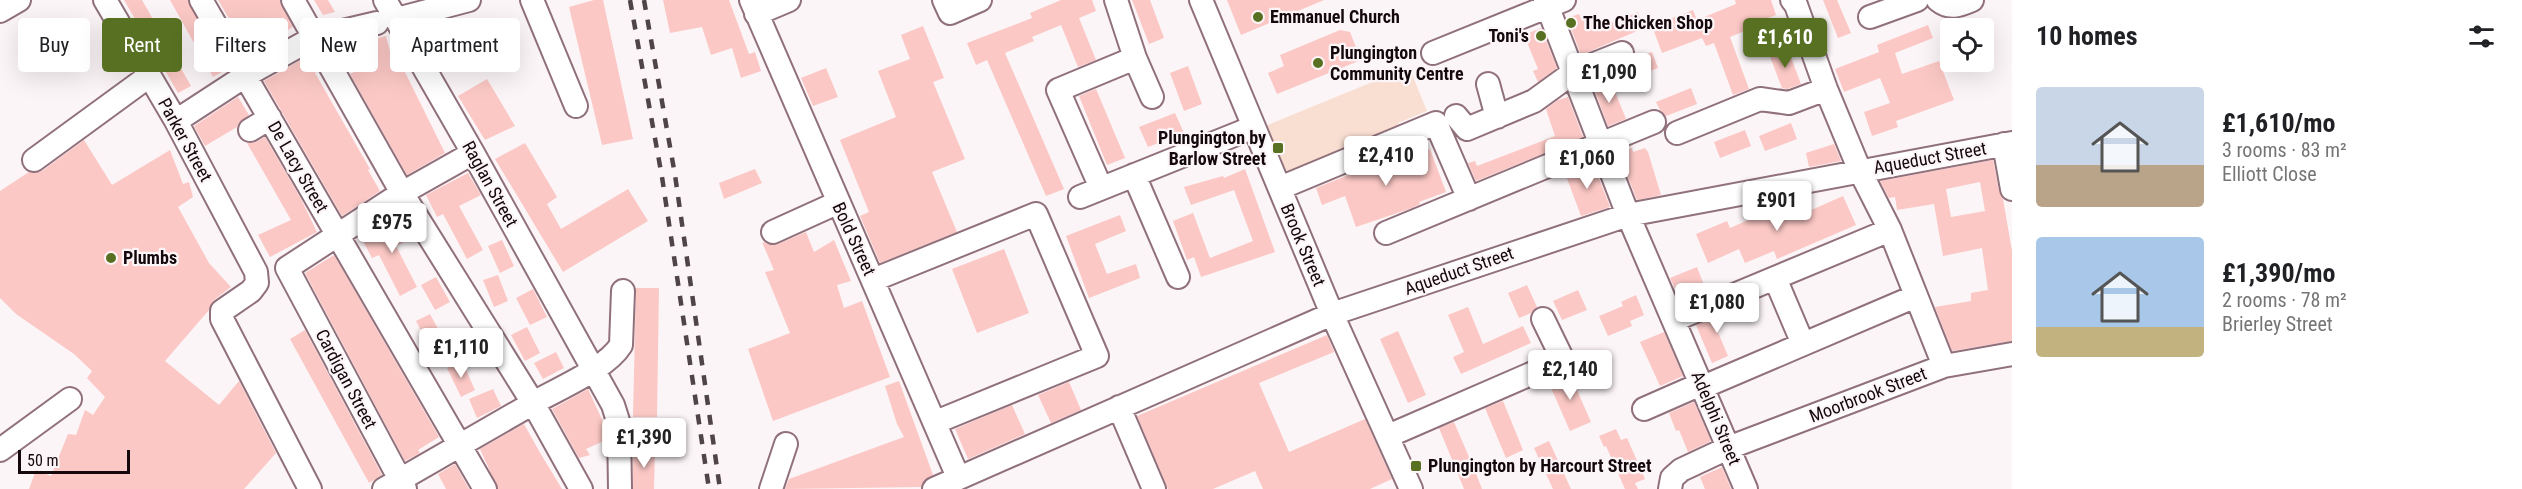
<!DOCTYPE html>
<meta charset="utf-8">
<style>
body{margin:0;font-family:"Roboto Condensed",sans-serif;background:#f2f2f2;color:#202124;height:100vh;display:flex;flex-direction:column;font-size:22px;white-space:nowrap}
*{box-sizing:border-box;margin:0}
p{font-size:20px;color:#757577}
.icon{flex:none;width:33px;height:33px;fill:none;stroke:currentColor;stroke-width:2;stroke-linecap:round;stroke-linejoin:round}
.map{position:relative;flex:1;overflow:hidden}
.panel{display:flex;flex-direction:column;background:#fff;width:510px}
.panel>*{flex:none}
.guide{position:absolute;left:18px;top:18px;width:570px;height:54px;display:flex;gap:12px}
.buttons{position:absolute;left:1940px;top:18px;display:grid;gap:12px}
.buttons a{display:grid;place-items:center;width:54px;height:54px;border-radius:6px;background:#fff;box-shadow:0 6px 24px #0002;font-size:30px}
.scale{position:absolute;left:18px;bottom:15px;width:112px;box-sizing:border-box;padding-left:6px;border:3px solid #14080c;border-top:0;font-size:16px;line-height:21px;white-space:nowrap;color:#14080c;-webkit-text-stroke:4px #fcf5f7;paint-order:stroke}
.price{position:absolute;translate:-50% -51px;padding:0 14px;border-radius:6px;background:#fff;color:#222;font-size:20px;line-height:39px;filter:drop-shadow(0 2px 3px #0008)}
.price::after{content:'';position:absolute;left:50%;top:36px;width:18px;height:14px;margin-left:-9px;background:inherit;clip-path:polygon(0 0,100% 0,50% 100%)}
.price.on{background:#587021;color:#fff}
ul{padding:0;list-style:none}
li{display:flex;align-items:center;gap:18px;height:150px;padding:0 24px}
li span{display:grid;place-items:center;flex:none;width:168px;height:120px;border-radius:6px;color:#555}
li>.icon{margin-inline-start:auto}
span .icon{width:72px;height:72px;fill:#fffc;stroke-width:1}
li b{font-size:26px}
h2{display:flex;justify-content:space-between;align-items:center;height:72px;padding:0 24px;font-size:26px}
.pill{padding:0 21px;border-radius:6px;background:#fff;box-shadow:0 6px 24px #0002;font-size:21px;line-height:54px}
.pill.on{background:#587021;color:#fff}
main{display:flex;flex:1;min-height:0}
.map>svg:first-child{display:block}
.green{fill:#f9dfd2}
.building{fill:#fbc8c5;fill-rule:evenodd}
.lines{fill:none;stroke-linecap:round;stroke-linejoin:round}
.minor-casing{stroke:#90707b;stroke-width:26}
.minor{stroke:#fff;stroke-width:22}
.rail{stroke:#4f4447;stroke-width:4.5;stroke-dasharray:10 10;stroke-linecap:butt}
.poi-dot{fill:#587021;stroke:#fcf5f7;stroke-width:2}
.labels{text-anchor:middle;stroke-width:4.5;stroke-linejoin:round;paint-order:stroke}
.poi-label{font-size:18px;font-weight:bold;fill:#14080c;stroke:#fcf5f7;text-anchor:start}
.street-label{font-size:18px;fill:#14080c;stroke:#fcf5f7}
</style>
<main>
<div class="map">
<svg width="2012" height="489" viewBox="0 0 2012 489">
<rect width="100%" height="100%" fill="#fcf5f7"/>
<path class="green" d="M1409,67L1427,111L1398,123L1402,134L1281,184L1258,129Z"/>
<path class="building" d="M124,0H142L191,86L178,93Z
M170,0H188L226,70L213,77Z
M218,0H280L293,27L265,43L267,47L252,57Z
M314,0H328L335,12L323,15Z
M594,0H603L633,139L602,145L569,7Z
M663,0H729L749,54L755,52L761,71L741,78L732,48L711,55L702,27L670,33Z
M1061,0H1092L1096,11L1079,18L1096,60L1078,67L1061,25L1032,37L1034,41L1005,53L1064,189L1046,196L987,60L976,65L967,43L1032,18L1030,13Z
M1132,0H1150L1164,38L1149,44Z
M1227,0H1324L1241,35Z
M1735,0H1771L1776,15L1751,24L1752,28L1730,37L1749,89L1733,95L1714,43L1706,46L1702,38L1662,53L1652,26L1693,10L1697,20L1736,4Z
M1823,0H1837L1851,33L1838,38Z
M1638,12L1644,28L1581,55L1567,18L1579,14L1582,21L1591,17L1595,29Z
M1928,25L1933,38L1895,53L1902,74L1939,61L1954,100L1896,121L1898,127L1872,136L1864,112L1890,103L1880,78L1844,92L1835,69L1879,52L1877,45Z
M923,26L944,78L933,82L965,159L932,172L957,232L880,263L860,216L869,212L840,140L896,117L878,71L910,59L901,35Z
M1541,28L1557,68L1538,82L1533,71L1538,69L1524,35Z
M1340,30L1350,32L1361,60L1277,94L1268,73L1284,66L1280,55Z
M386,36L393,63L399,60L445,153L407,175L350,74L354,72L347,46Z
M1787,47L1801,84L1787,89L1782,88L1769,54Z
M1652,52L1658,68L1629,79L1624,67L1633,59Z
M308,56L317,71L315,73L370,169L368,170L380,191L342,216L264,81Z
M1188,66L1202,104L1184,111L1170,73Z
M826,68L838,97L813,106L801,78Z
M487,79L515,126L485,140L458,96Z
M1604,82L1605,86L1612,84L1626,119L1608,126L1593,86Z
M1691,88L1697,104L1666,116L1660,110L1656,102Z
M1096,89L1125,158L1107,165L1079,96Z
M238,97L249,115L239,123L237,127L205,146L194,126Z
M1568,97L1583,137L1571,143L1568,148L1556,153H1545L1476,181L1468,163L1475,161L1477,166L1555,136L1546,109L1558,100Z
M1175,113L1184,133L1148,147L1139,127Z
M1791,123L1797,139L1765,151L1759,136Z
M1745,130L1751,146L1720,158L1714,142Z
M265,137L301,199L317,232L270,257L258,235L291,220L247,143L256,142Z
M84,140L112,185L170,150L183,184L189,182L193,197L178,207L209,263L231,287L214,300L209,310L165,361L219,405L239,381L276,453L244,489H29L36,470L51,476L68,434L76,435L85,410L93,415L105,397L87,378L92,371L74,354L16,314L0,298V191L29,172L42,171Z
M525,143L557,197L547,204L561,229L628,189L648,221L563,272L495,159Z
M1834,144L1841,161L1809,167L1806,153Z
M1632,148L1633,152L1645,148L1648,152L1661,195L1637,200L1618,152Z
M1430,149L1446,192L1419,202L1420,204L1412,208L1356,227L1345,196L1322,205L1316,188L1398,155L1400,160Z
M1993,160L1999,191L2003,199L2012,251V341L1952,351L1935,307L1971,301V293L1988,290L1982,248L1943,256L1934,204L1897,210L1895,197L1889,198L1880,181ZM1980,182L1985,211L1951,217L1946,189Z
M1593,163L1610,207L1581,216L1565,173Z
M755,169L762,183L724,199L719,183Z
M1245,169L1275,252L1201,277L1194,257L1187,260L1173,221L1193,213L1210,258L1253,241L1234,190L1191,205L1184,187L1223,176L1224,178Z
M468,173L481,195L459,206L483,250L467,259L443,214L437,217L426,195Z
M1843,196L1856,225L1777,259L1774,251L1745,263L1739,249L1708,263L1696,234L1727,221L1730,228L1792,201L1798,216Z
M1120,215L1126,231L1095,244L1107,274L1136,264L1140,278L1089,298L1066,236Z
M402,219L414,237L396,246L417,287L400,296L379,255L372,258L362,239Z
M806,232L814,252L834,240L851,281L837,285L844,308L862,301L890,377L773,421L748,349L790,333L765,272L774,270L762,242L771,245L778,244Z
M502,240L514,266L500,273L488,246Z
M1004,249L1029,313L977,333L952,269Z
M334,255L439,437L418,450L420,453L405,461L305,273Z
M1697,267L1705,288L1679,298L1670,278Z
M498,275L508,301L494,307L483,280Z
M436,277L450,302L435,310L421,285Z
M1527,285L1537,307L1531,313L1519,318L1508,293Z
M636,288H659L657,417H633Z
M533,289L547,317L530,325L516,298Z
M1578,290L1587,310L1562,320L1553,301Z
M1636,295L1644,315L1630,321L1632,326L1608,336L1599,316L1623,306L1621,302Z
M1745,305L1748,311L1715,325L1728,356L1712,363L1696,325Z
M1468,307L1483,344L1523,326L1531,343L1461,374L1453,357L1464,352L1448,315Z
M430,314L445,342L431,349L416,321Z
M527,327L540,353L525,361L511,335Z
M305,330L382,475L369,483L290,339Z
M465,331L474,352L461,358L452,337Z
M1398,331L1426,395L1408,403L1380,339Z
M1664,332L1683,376L1660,386L1640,342Z
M1327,335L1334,352L1259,383L1289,452L1365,419L1392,479L1370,489H1263L1255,471L1213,489H1168L1137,416Z
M556,352L564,368L543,379L534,363Z
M462,361L475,390L461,397L447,368Z
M1569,372L1591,422L1570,431L1548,381Z
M899,381L933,475L924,481L921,487L785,489L789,479L904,437L897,424L885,386Z
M1069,382L1081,410L1051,423L1038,395Z
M493,389L501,406L477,418L469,399Z
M588,389L605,426L606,440L586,449L590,455L579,458L552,409Z
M1503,401L1523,450L1506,458L1485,408Z
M1694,402L1711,441L1688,452L1679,430L1676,431L1669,413Z
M1012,405L1025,434L968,459L955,429Z
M1454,422L1475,471L1482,489H1464L1439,428Z
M524,424L539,451L562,489H498L480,449Z
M1616,429L1621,440L1627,438L1645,479L1635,483L1638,489H1625L1606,446L1604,447L1599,436Z
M1549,441L1571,489H1553L1534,448Z
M633,448L655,449L654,489H633Z
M455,464L469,489H446L438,474Z
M1722,467L1731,489H1705L1700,477Z"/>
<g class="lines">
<g class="minor-casing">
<path id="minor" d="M105,0L176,121L256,272L257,283L251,291L222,311V319L310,489
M201,0L485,489
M293,0L402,193L533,403L581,489
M385,0L473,153L613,405L619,424L620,489
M532,0L576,106
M751,0L958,477
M944,0L950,13L980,0
M1201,0L1332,314L1411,489
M1545,0L1628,215L1746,489
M1792,0L1796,5L1826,89L1860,171L1890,230L1944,366
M1938,0C1950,10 1960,5 1972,0
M0,11L19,0
M756,14L789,0
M1870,17L1917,0
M397,19L469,0
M1433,53L1564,0
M1135,58L1152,97
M1488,84L1497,117
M1456,116L1467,129L1534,101L1574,72L1622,53
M176,121L245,76L313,38L377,23
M250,130L270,118
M1677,133L1760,99L1789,103L1826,89
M2004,144L2012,189
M1581,152L1654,122
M34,160L149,76
M1134,175L1178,277
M1101,188L1058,90L1135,58L1116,0
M1280,188L1436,123L1469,199
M1080,197L1254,127
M773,232L837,203
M1386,233L1550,165
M1775,278L1803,344
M873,280L1036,214L1097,356L936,422
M1674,320L1890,230
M1703,387L1916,296
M1119,407L1154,489
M1644,409L1701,384
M1388,436L1563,360L1543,319
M0,450L70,399
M384,489C435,460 486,430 537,401C560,388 607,368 621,345L623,291
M405,489L287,268L402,193L473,153
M771,489L786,444
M934,489L1332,314L1628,215L2012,143
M1670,489L1672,478L1681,470L1728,448L1944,366L2012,354"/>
</g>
<use href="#minor" class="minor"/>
<path class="rail" d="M630,0L662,177L709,489
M644,0L675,175L720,489"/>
</g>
<g class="poi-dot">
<circle cx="1258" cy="17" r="6"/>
<circle cx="1571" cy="23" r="6"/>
<circle cx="1541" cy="36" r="6"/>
<circle cx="1318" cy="63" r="6"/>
<rect x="1272" y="142" width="12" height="12" rx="3"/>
<circle cx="111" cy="258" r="6"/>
<rect x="1410" y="460" width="12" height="12" rx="3"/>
</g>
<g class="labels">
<g class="poi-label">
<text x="1270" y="23">Emmanuel Church</text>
<text x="1583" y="29">The Chicken Shop</text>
<text x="1529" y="42" text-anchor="end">Toni's</text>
<text x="1330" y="59">Plungington<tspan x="1330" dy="21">Community Centre</tspan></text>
<text x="1266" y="144" text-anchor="end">Plungington by<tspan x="1266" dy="21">Barlow Street</tspan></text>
<text x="123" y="264">Plumbs</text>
<text x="1428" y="472">Plungington by Harcourt Street</text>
</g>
<g class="street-label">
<text transform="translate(185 140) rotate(61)" y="6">Parker Street</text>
<text transform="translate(1930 158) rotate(-10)" y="6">Aqueduct Street</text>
<text transform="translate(298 167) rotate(60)" y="6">De Lacy Street</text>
<text transform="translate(490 184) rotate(61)" y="6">Raglan Street</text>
<text transform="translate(854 239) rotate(65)" y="6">Bold Street</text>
<text transform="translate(1303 245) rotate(67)" y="6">Brook Street</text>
<text transform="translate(1459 271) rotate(-19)" y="6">Aqueduct Street</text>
<text transform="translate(346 379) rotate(62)" y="6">Cardigan Street</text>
<text transform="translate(1868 395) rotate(-21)" y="6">Moorbrook Street</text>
<text transform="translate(1716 418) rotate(67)" y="6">Adelphi Street</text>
</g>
</g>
</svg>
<div class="buttons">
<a><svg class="icon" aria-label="locate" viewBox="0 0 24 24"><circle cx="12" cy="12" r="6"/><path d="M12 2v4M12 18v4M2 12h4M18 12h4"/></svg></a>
</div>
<div class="scale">50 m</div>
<b class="price on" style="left:1785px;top:69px">£1,610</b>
<b class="price" style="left:1609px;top:104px">£1,090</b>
<b class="price" style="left:1386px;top:187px">£2,410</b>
<b class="price" style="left:1587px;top:190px">£1,060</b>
<b class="price" style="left:1777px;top:232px">£901</b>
<b class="price" style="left:392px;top:254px">£975</b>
<b class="price" style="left:1717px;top:334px">£1,080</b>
<b class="price" style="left:461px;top:379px">£1,110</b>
<b class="price" style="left:1570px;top:401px">£2,140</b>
<b class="price" style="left:644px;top:469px">£1,390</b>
<div class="guide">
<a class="pill">Buy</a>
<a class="pill on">Rent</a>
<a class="pill">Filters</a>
<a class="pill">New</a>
<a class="pill">Apartment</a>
</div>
</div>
<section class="panel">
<h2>10 homes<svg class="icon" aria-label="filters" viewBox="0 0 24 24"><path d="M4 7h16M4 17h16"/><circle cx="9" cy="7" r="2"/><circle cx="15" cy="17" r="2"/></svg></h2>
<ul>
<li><span style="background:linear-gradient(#c9d6e8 65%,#b9a48a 0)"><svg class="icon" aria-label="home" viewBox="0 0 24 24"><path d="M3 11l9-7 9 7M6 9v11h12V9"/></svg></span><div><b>£1,610/mo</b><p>3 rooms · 83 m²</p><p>Elliott Close</p></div></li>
<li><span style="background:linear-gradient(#a9c7e8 75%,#c2b280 0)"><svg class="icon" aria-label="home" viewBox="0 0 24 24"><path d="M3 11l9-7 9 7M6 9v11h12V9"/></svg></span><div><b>£1,390/mo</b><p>2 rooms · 78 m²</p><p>Brierley Street</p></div></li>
</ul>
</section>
</main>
